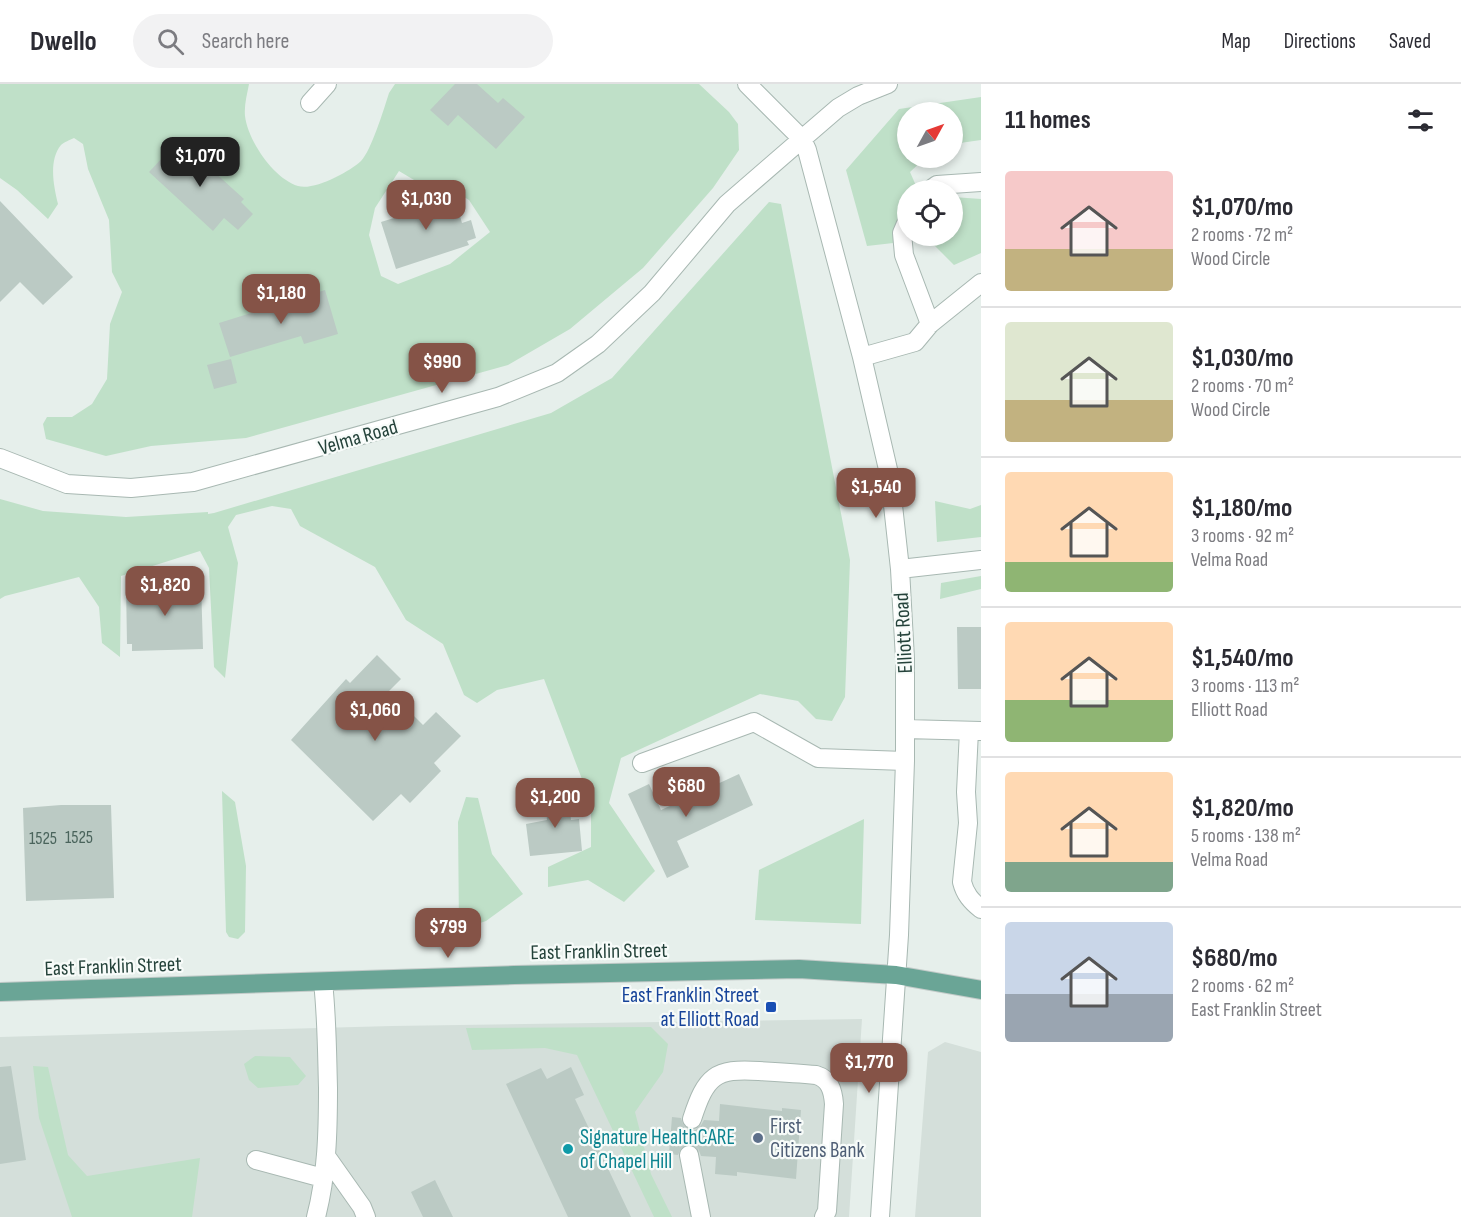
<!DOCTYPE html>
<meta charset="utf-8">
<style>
body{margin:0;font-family:"Sofia Sans Condensed",sans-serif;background:#f2f2f3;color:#2b2b33;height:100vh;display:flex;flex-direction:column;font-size:22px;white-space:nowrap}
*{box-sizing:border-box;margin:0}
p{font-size:20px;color:#7c7c81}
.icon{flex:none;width:33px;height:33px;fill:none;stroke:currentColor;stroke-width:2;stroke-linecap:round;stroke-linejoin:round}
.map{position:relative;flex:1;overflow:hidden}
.details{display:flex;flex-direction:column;background:#fff;width:480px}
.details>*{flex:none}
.needle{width:39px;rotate:50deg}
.tools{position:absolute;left:897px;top:18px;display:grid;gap:12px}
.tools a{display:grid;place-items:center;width:66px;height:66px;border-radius:50%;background:#fff;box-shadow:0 3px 9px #0003;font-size:30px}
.price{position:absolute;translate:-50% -51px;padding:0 14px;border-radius:12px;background:#855347;color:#fff;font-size:20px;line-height:39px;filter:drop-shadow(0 2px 3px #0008)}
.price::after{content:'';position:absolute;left:50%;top:36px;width:18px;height:14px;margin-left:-9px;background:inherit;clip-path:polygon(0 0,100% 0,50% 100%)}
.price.selected{background:#222;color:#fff}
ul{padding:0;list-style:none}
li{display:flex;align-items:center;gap:18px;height:150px;padding:0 24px}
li+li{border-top:2px solid #e1e1e2}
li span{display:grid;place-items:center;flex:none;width:168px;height:120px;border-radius:6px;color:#555}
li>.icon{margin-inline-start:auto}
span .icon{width:72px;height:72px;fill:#fffc;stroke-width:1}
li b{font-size:26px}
h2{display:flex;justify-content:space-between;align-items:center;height:72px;padding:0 24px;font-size:26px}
header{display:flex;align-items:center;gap:36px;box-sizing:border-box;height:84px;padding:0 30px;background:#fff;border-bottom:2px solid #e1e1e2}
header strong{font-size:28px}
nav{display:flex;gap:33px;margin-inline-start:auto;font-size:21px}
.search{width:420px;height:54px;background:#f2f2f3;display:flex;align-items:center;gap:15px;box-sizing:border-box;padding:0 21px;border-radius:33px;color:#7c7c81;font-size:22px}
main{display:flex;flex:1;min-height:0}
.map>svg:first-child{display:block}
.built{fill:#d4dfda}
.green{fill:#bfe0c8;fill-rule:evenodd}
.building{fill:#bbcac4}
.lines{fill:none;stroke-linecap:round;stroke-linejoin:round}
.minor-tunnel{stroke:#bfccc8;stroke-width:18;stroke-dasharray:18 9;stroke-linecap:butt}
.minor-casing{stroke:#a8b8b2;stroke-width:20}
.major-casing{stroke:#c2cac8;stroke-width:20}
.minor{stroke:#fff;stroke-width:18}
.major{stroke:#6aa596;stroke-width:18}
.transit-dot{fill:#1a4fb4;stroke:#f7fbf9;stroke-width:2}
.service-dot{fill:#5c6f8a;stroke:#f7fbf9;stroke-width:2}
.culture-dot{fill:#0f9aa8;stroke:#f7fbf9;stroke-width:2}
.labels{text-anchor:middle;stroke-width:4.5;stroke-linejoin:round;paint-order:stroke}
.number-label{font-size:18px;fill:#4a645c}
.street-label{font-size:21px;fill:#24423a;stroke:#f7fbf9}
.transit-label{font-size:21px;fill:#164399;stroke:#f7fbf9;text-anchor:end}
.service-label{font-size:21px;fill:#4e5e75;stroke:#f7fbf9;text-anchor:start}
.culture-label{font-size:21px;fill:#0d838f;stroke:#f7fbf9;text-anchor:start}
</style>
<header>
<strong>Dwello</strong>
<div class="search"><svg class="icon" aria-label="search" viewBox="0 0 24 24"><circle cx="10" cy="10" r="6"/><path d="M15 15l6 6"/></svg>Search here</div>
<nav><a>Map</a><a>Directions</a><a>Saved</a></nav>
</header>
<main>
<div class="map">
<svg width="981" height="1133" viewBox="0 0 981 1133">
<rect width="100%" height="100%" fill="#e6efeb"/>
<path class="built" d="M862,935L849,1133H0V953L392,942Z
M945,958L981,968V1133H915L928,968Z"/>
<path class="green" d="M0,0H249C247,11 244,21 245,32C248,57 274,95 298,102C314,107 349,88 361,77C371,67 384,25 389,9L395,0H699L729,28L738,40L739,66L713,104L643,184L570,245L508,281L246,354L151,362L106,372L46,355L43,340L47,333H72L92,320L107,295L110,240L122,208L112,188L109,136L88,85L83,60L74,54C70,56 64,58 61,61C48,77 54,103 58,120L48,135L17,106L0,94ZM399,87L424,102L451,105L469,116L490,148L450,180L398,200L381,192L369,151L375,124Z
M981,13V56L953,60L952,28H908V74H925L910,88L917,104L924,106H908V152H952L953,113L981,115V169L954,181L928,155L867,162L846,86L899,25Z
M769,118L781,120L850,476L845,613L832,637L816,635L798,617L760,610L621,674L609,719L655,787L624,818L588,796L548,803V783L591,763V719L544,595L497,606L477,619L464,611L443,560L406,536L375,483L300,442L291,425L272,422L236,431L228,443L238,479L225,594L214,583L209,484L200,467L121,492L120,573L102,559L99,523L79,493L5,512L0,515V415L43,427L126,433L208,428V430L214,429L551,329L612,294Z
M935,417L970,425L981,421V453L937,458Z
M981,492V505L940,515L941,499Z
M222,707L235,718L246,782L245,848L238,855L229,853L226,848Z
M466,713L478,714L492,770L523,810L486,837L459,846L458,738Z
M864,735L861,840L755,836L759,786Z
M651,943L668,960L663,988L635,1028L651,1090L672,1133H654L577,971L545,964L472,966L466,944Z
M255,972L290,973L306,992L298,1001L258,1004L249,996L244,980Z
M33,982L48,983L68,1071L87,1092L200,1074L192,1133H72L39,1034Z"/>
<path class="building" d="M455,0H477L498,19L503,14L525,33L496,65L458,31L448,42L430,26Z
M179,56L244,115L241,118L253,130L238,146L224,134L213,147L149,88Z
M425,107L430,123L455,115L462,139L471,136L476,154L467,157L469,161L396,185L381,138L407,130L402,114Z
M0,117L73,193L43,221L20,198L0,218Z
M325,206L338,250L304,260L301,252L230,273L219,239Z
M231,275L237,299L214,305L207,281Z
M201,499L203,565L132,567V560H127L126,501Z
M957,543H981V605H958Z
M377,571L401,595L389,607L423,641L436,628L461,652L434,679L441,687L410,719L401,710L373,737L291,656L346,595L350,599Z
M739,690L753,721L677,757L689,783L667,794L628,710L649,700L661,726Z
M568,708L571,736L579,735L582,767L530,772L526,740L547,736L545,710Z
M61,721H111L114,814L26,817L23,724Z
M11,982L26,1076L0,1080V983Z
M571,983L584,1011L575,1015L631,1133H568L506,1000L541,984L547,995Z
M720,1020L782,1027V1024L801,1026L796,1095L737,1088V1092L715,1090L716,1073L701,1072L698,1064L692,1060L682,1062L678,1071L669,1070L672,1033L681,1034L684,1043L695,1046L700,1043L704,1036L719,1037Z
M435,1096L453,1133H423L411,1108Z"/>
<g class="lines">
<path class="minor-tunnel" d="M689,1071L692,1035"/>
<g class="minor-casing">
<path id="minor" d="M747,0L802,55L807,66L862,273L890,394L900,485L905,575V677L899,851L880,1133
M310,19L327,0
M930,106L937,101L981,98
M908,135L902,149L904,171L930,240
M862,273L915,258L930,240L981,199
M0,374L67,400L131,404L193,398L498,313L557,289L598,260L652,209L727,120L802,55L838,24L858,12L888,0
M900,485L981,476
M905,645L981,647
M969,647L966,708L968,739L962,798C965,810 971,817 981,825
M642,679L754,638L818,674L905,677
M692,1035C706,992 715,984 759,987C778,988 797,989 816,991C830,995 833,1007 834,1020L827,1127L824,1133
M689,1071L701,1133
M326,1072L362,1123L366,1133
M256,1076L323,1094
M316,1133C327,1091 328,1047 328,1004C327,969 327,934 323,898"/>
</g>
<g class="major-casing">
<path id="major" d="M0,908L514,891L799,885L896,891L981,906"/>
</g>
<use href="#minor" class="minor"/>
<use href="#major" class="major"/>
</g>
<rect class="transit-dot" x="765" y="917" width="12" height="12" rx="3"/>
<circle class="service-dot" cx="758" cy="1054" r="6"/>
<circle class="culture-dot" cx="568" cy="1065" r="6"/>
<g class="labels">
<g class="number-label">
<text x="79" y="759">1525</text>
<text x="43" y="760">1525</text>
</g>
<g class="street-label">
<text transform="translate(358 353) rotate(-16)" y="7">Velma Road</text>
<text transform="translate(903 549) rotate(-93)" y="7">Elliott Road</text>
<text transform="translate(599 867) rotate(-1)" y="7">East Franklin Street</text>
<text transform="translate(113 882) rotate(-2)" y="7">East Franklin Street</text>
</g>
<g class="transit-label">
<text x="759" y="918">East Franklin Street<tspan x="759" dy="24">at Elliott Road</tspan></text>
</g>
<g class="service-label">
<text x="770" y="1049">First<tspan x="770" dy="24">Citizens Bank</tspan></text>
</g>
<g class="culture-label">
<text x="580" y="1060">Signature HealthCARE<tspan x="580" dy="24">of Chapel Hill</tspan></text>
</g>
</g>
</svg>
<div class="tools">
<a><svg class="needle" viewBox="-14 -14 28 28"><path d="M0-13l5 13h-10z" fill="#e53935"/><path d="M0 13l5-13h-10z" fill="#7c7c81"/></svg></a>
<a><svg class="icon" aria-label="locate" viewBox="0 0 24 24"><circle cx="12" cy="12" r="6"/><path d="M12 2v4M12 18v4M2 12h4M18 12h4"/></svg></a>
</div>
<b class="price selected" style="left:200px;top:104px">$1,070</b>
<b class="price" style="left:426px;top:147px">$1,030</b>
<b class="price" style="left:281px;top:241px">$1,180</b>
<b class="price" style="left:442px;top:310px">$990</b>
<b class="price" style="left:876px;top:435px">$1,540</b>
<b class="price" style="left:165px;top:533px">$1,820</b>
<b class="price" style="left:375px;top:658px">$1,060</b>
<b class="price" style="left:686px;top:734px">$680</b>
<b class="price" style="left:555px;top:745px">$1,200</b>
<b class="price" style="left:448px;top:875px">$799</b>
<b class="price" style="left:869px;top:1010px">$1,770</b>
</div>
<section class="details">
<h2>11 homes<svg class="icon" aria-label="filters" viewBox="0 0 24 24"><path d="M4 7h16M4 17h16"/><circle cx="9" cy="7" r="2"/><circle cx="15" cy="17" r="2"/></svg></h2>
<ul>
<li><span style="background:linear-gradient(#f6c9c9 65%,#c2b280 0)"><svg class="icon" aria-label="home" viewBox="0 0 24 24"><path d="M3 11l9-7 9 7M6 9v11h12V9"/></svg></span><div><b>$1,070/mo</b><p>2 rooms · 72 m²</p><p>Wood Circle</p></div></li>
<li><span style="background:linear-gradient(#dfe7d0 65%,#c2b280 0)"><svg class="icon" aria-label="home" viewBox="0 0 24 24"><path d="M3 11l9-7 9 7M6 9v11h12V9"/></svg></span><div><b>$1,030/mo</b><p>2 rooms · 70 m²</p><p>Wood Circle</p></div></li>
<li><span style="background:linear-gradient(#ffd9b3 75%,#8fb573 0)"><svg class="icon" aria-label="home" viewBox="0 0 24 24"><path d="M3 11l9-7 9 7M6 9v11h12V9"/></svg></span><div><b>$1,180/mo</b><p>3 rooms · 92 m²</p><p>Velma Road</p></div></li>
<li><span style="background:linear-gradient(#ffd9b3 65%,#8fb573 0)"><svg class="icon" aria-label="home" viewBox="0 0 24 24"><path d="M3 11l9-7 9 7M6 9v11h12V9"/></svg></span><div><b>$1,540/mo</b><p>3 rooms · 113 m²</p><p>Elliott Road</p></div></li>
<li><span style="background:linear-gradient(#ffd9b3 75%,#7fa58c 0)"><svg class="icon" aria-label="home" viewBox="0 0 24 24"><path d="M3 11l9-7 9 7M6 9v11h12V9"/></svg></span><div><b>$1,820/mo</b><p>5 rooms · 138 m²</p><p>Velma Road</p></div></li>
<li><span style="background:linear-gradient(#c9d6e8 60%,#9aa5b1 0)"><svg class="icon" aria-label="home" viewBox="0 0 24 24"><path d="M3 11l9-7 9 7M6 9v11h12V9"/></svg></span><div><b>$680/mo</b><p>2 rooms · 62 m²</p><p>East Franklin Street</p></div></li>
</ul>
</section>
</main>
